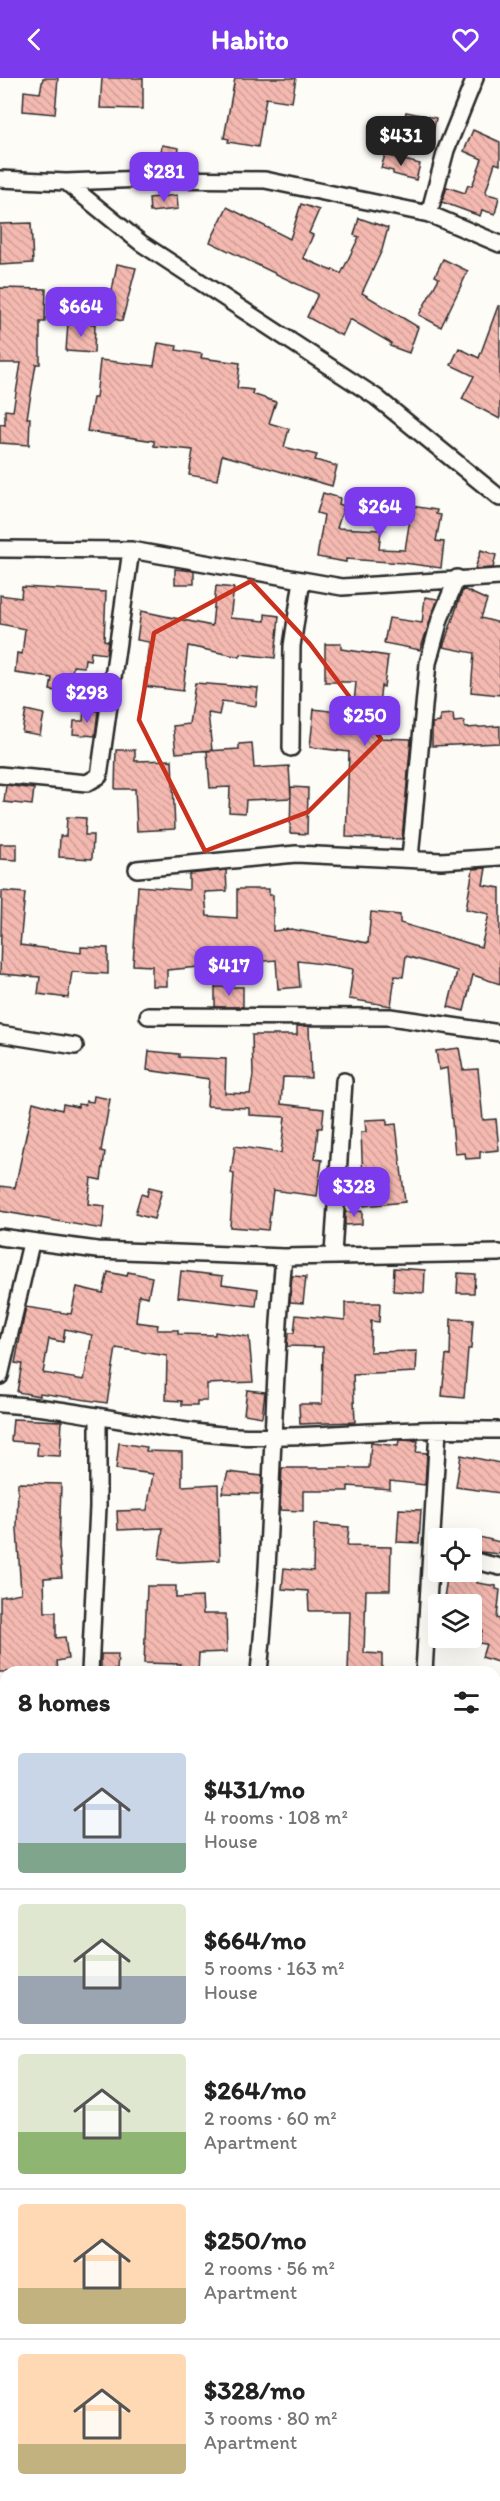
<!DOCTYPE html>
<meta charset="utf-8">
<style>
body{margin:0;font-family:Itim,sans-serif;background:#f6f6f6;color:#222;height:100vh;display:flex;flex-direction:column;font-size:22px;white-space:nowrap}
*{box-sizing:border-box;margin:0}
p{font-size:20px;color:#767676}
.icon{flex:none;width:33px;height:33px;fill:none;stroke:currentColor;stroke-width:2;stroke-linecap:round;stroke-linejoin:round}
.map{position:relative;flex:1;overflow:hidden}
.panel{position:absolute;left:0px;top:1588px;width:501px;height:836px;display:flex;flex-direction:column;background:#fff;border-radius:18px 18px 0 0;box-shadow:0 6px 24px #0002}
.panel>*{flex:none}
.tools{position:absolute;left:428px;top:1450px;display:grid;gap:12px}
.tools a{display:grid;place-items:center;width:54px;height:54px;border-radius:6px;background:#fff;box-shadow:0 6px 24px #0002;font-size:30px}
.price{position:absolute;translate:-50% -51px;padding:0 14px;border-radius:12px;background:#7c3aed;color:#fff;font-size:20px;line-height:39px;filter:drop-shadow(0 2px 3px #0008)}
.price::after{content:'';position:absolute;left:50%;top:36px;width:18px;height:14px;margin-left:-9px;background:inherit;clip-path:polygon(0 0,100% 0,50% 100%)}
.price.current{background:#222;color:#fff}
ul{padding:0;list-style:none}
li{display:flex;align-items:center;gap:18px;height:150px;padding:0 18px}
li+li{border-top:2px solid #e0e0e0}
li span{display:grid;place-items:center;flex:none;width:168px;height:120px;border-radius:6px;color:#555}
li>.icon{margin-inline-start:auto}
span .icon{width:72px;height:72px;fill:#fffc;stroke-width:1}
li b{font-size:26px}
h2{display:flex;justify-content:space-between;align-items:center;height:72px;padding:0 18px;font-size:26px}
header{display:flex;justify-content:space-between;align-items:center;height:78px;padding:0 18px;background:#7c3aed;color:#fff;font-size:27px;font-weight:700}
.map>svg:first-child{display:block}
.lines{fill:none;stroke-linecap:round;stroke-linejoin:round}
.river{stroke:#8eddec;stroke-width:30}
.building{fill:url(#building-back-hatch);stroke:#2b2b2b;stroke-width:1.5;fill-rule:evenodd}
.street-casing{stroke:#2b2b2b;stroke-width:20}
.street{stroke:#fdfcf7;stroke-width:15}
.marked{fill:none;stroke:#c8321e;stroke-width:4.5;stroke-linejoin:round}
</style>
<header><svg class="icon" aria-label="back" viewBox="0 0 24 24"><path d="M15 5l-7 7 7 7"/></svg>Habito<svg class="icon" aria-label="heart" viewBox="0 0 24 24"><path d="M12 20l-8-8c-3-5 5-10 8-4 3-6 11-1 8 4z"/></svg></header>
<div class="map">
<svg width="500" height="2423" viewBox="0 0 500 2423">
<defs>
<pattern id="building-back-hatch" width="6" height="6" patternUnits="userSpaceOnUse" patternTransform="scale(1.5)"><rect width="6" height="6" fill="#f4b9b0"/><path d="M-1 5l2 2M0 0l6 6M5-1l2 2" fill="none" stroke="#d19f98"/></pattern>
</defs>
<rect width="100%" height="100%" fill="#fdfcf7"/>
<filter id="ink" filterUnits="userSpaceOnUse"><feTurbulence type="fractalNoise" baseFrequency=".0167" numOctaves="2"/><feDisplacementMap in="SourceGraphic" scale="12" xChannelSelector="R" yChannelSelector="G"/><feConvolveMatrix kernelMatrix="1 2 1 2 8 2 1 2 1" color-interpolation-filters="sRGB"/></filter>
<g filter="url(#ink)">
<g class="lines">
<path class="river" d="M495,1865L500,1864
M0,1886L6,1883"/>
</g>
<path class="building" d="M43,0H58L55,36L23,33L24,13L40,15Z
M102,0H143V31L100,30Z
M235,0H296L292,24L266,20L258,69L228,64L229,61L224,60Z
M406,34L436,40L432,60L402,54Z
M473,52L500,64V87L495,85L486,113L487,116L499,119L495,136L482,132L480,138L442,124L447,109L465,115L468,107L472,108L482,81L464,73Z
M162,67L179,70L177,83L160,80Z
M385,77L420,86L416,102L393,96V93L381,90Z
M177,117L178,131L150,134L149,120Z
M301,126L319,132L309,155L313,157L303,180L332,193L333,191L341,196L359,159L354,157L359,140L388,150L382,172L362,215L418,249L409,275L390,268L391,265L350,241L342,258L307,239L318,216L210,164L227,129L290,161Z
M31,145L33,185L0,187V146Z
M443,181L468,193L441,249L419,237L439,200L435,198Z
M117,186L136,190L122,243L103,238L110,212L112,213Z
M0,210L46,211L45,244H40V286H36L27,340H30L29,367L0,365V346L5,347V332L13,333L21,285H0Z
M498,228H500V341L462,321L474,298L451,287L459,270L479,280Z
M68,244L95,246L94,275L66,273Z
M158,265L177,268L176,272L202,276L201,280L240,285L237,310L253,312L252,316L276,324L269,345L289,351L284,369L317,377L315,382L337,388L332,408L222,377L217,402L189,397L193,372L154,368V363L87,353L93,320H96L100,282L154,288Z
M323,415L340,420L339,426L344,428L337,450L381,452L379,471L405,472L412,428L437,432L436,436L441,437L436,463L444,464L441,490L404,485L346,481V484L317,479L324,437L317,435Z
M481,472L496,477L493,490L475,491Z
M175,491L194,493V506H175Z
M216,508L234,510L230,540L265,543V536L279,538L275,580L240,576V579L188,568L183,613L144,608L149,564L137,562L141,533L212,548Z
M22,509L106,514L104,562L108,563L106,576L91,574L90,582L85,581L84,589L73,588L70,615L50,612L52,600L15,595L17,575L22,576L25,551L0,546V517L21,520Z
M463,511L487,522L481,540L500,545V617L471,614L474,575L443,569Z
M425,519L438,521L420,572L384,565L389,540L422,545Z
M325,566H341V571L388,578L384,609L381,608L377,645H380L379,660L411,661L402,761L346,759L349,674L310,669L314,631L353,636L356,604H325Z
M195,605L258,610L256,628L222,623L219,637L208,635L212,672L176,675L173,648L189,646Z
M26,632L44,636L40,657L22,654Z
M84,632L98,633L95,658L73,656L74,643H83Z
M453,636L454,644L464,643L465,650L500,648V665L432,668V645L440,644V637Z
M252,665L254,690L289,688L291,720L246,722L245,735L229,734L230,709L210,710L207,673L239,671V666Z
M116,672H135V683L172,682L175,751L137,753L135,711H115Z
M6,707L34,711L32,727L4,724Z
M291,709L308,710L307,756L290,755Z
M67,739L86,740L85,757H93L92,781L59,779L60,758H66Z
M0,766H17V782L0,781Z
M486,790L483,807L500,810V906L473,897L464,933L448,929L457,893L406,878L403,899L395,898L391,928L349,921L353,891L331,887L298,883L300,909L278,911L276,882L167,892V908H152V888L133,887L138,808L189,812V796L226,792L227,813L205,814L207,838L237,840V811H269V817H273V853L291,851L368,865L371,834L400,837V845L481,869L489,836L466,831L473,791Z
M2,813L25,815L20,867L81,875V869L108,870V896L72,894L68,920L38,916L40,899L0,896Z
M215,909H243V929H215Z
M297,948H309L311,1000L283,999L281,1026L324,1031L322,1050H318L315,1081L322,1082L317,1118L273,1112L268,1152L230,1149L234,1096L231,1095L235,1068L281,1075L285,1039L249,1037V1030L207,1028L209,1001L147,992L149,973L179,976V979L226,981L225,1015L250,1016L253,997L252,957H297Z
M459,970L463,992L478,991L483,1042L496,1041L499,1072L480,1074V1080L466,1081L465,1075L455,1076L447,990L439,992L436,973Z
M94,1018L110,1021L101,1073L105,1074L101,1102L91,1100L88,1126L105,1128L102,1151L0,1133V1108L15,1110L33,1024L62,1032L63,1026L78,1029V1026L85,1027L86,1023L93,1024Z
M387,1041V1047L396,1046L405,1124L364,1128L361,1054H366L365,1042Z
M149,1109L162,1112L154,1141L135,1136L141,1116L147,1118Z
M362,1133V1146L345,1147V1134Z
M394,1190L425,1192L424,1215L393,1213Z
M181,1193L223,1198L222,1206L258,1211L256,1228L178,1219Z
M108,1194L127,1198L128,1194L152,1199L148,1219L139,1217L136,1244L158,1247L157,1252H178V1256L215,1257V1254L249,1259L253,1304L207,1306V1323H197V1327H182V1323L166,1322L167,1278L116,1270L107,1325L40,1315V1318L17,1314L22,1286L15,1285L26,1229L71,1236L77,1209L103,1215ZM65,1251L92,1257L84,1302L43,1295L49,1261L63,1264Z
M458,1195L475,1196L474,1215H457Z
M292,1198L306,1199L303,1225L290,1224Z
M345,1225H380L379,1244L371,1243L370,1274L417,1273L416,1294L353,1297L355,1344L300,1346L299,1326H322L323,1269L287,1268L288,1255H294L296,1237L345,1242Z
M451,1241L473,1242L471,1271H468L464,1320L442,1318L446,1277L450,1278Z
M247,1312L265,1314L262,1339L244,1336Z
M13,1341L62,1343L60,1378L37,1377L38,1365L11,1363Z
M399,1362L418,1363L416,1374L427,1375L425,1407L390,1403V1411L348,1408V1413H303V1433L280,1432L282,1390H369L371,1365L398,1368Z
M119,1365L147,1369L146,1373L182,1374V1408L218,1406L220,1482L179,1484L159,1481L163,1450L118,1452L117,1433L147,1432L153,1396L116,1391Z
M461,1377L500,1385V1415L456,1409Z
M228,1394L262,1398L261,1416L222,1415Z
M18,1405L61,1406L59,1469L62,1499L44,1500L45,1534H56V1560L65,1559L68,1581L57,1583L58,1594H0V1519L21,1515L17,1451Z
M399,1431L421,1432L419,1465L397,1464Z
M314,1446L349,1449L347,1468L391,1469L390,1512H366L364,1575L382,1576V1593L348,1594L350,1533H309L308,1513L282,1511L284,1490L313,1493Z
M471,1457L500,1464V1476L471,1473Z
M448,1494H479L477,1505L496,1508V1511L500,1512L497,1540L500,1541V1585L482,1579L486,1566L479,1565L482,1552L476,1551L480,1534L471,1531V1527L443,1526Z
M147,1508H176V1520L202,1519L203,1536H226L227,1574L199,1575L198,1594H179L180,1586L144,1585Z
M101,1576H118L117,1592H101Z"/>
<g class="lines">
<g class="street-casing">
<path id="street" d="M0,101L66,104L144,101L265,102L429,136L500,166
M66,104L141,165L376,319L500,420
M429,136L446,72L475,0
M0,471L131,472L342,509L500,499
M291,670L292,568L302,502
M0,697L87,705L99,698L131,472
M410,780L428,585L440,541L457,500
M137,791L296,776L441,783L500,779
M148,938L390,939L500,955
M0,956L75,968
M0,1159L97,1172L284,1179L500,1175
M333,1176L344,1003
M0,1298L31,1165
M0,1326C79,1330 156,1353 235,1358C296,1361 357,1353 418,1352C445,1351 473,1352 500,1352
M471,1482L500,1489
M90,1594L98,1429V1338
M259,1594C273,1456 271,1317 284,1179
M424,1594L438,1352
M0,1843L6,1841
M0,1951L6,1946
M495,1993L500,1994
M0,2062H6
M495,2192L500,2194
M0,2238L6,2239
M495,2373L500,2374"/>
</g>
<use href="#street" class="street"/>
</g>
</g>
<path class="marked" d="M251,503L310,566L381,661L308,734L205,773L139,642L154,555Z"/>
</svg>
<div class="tools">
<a><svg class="icon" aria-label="locate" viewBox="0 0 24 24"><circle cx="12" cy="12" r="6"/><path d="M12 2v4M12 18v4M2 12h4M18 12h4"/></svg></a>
<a><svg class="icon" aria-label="layers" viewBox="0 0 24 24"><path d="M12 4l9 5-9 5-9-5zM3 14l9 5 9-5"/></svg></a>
</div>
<b class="price current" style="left:401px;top:89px">$431</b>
<b class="price" style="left:164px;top:125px">$281</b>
<b class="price" style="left:81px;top:260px">$664</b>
<b class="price" style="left:380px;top:460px">$264</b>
<b class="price" style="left:87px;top:646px">$298</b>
<b class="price" style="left:365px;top:669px">$250</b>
<b class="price" style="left:229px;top:919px">$417</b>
<b class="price" style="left:354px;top:1140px">$328</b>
<section class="panel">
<h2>8 homes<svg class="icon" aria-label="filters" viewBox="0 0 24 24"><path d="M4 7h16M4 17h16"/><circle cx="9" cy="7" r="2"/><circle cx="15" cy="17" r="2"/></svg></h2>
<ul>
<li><span style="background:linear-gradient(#c9d6e8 75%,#7fa58c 0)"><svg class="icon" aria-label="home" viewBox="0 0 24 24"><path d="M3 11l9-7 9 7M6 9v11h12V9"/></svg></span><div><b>$431/mo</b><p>4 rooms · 108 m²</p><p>House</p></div></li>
<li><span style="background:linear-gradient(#dfe7d0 60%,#9aa5b1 0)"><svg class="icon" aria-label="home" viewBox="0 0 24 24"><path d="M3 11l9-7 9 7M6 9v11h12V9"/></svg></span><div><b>$664/mo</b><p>5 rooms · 163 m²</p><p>House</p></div></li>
<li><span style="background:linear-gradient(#dfe7d0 65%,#8fb573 0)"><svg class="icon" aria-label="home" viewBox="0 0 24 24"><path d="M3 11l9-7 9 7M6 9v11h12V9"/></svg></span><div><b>$264/mo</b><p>2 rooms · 60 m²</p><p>Apartment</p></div></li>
<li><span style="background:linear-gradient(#ffd9b3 70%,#c2b280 0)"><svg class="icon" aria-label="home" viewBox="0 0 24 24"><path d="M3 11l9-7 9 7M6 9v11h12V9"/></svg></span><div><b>$250/mo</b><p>2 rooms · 56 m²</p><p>Apartment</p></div></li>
<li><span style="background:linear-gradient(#ffd9b3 75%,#c2b280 0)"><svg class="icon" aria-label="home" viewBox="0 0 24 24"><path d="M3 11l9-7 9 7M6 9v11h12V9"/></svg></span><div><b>$328/mo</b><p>3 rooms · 80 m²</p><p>Apartment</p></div></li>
</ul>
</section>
</div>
